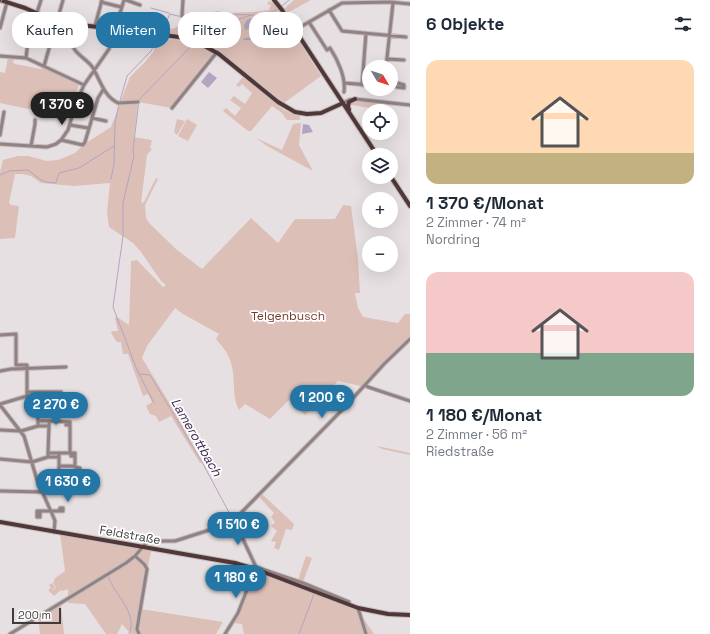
<!DOCTYPE html>
<html lang="de">
<meta charset="utf-8">
<style>
body{margin:0;font-family:"Space Grotesk",sans-serif;background:#f6f6f7;color:#1f2937;height:100vh;display:flex;flex-direction:column;font-size:15px;white-space:nowrap}
*{box-sizing:border-box;margin:0}
p{font-size:13px;color:#747a83}
.icon{flex:none;width:22px;height:22px;fill:none;stroke:currentColor;stroke-width:2;stroke-linecap:round;stroke-linejoin:round}
.map{position:relative;flex:1;overflow:hidden}
.sheet{display:flex;flex-direction:column;background:#fff;width:300px}
.sheet>*{flex:none}
.banner{position:absolute;left:12px;top:12px;width:338px;height:36px;display:flex;gap:8px}
.needle{width:26px;rotate:129deg}
.buttons{position:absolute;left:362px;top:60px;display:grid;gap:8px}
.buttons a{display:grid;place-items:center;width:36px;height:36px;border-radius:50%;background:#fff;box-shadow:0 4px 16px #0002;font-size:20px}
.scale{position:absolute;left:12px;bottom:10px;width:49px;box-sizing:border-box;padding-left:4px;border:2px solid #3e3b3c;border-top:0;font-size:11px;line-height:14px;white-space:nowrap;color:#3e3b3c;-webkit-text-stroke:3px #fff;paint-order:stroke}
.price{position:absolute;translate:-50% -34px;padding:0 9px;border-radius:14px;background:#2376a6;color:#fff;font-size:13px;line-height:26px;filter:drop-shadow(0 1px 2px #0008)}
.price::after{content:'';position:absolute;left:50%;top:24px;width:12px;height:9px;margin-left:-6px;background:inherit;clip-path:polygon(0 0,100% 0,50% 100%)}
.price.current{background:#222;color:#fff}
ul{padding:0;list-style:none}
li{display:grid;align-content:center;gap:8px;height:212px;padding:0 16px}
li span{display:grid;place-items:center;height:124px;border-radius:12px;color:#555}
li>.icon{margin-inline-start:auto}
span .icon{width:72px;height:72px;fill:#fffc;stroke-width:1}
li b{font-size:17px}
h2{display:flex;justify-content:space-between;align-items:center;height:48px;padding:0 16px;font-size:17px}
.chip{padding:0 14px;border-radius:16px;background:#fff;box-shadow:0 4px 16px #0002;font-size:14px;line-height:36px}
.chip.current{background:#2376a6;color:#fff}
main{display:flex;flex:1;min-height:0}
.map>svg:first-child{display:block}
.green{fill:#dcbfb6}
.water{fill:#b3a4c2}
.lines{fill:none;stroke-linecap:round;stroke-linejoin:round}
.stream{stroke:#b3a4c2;stroke-width:1}
.minor-casing{stroke:#c2bcbd;stroke-width:5}
.major-casing{stroke:#c2bcbd;stroke-width:6}
.minor{stroke:#938283;stroke-width:3}
.major{stroke:#513738;stroke-width:4}
.rail{stroke:#9b9697;stroke-width:1}
.labels{text-anchor:middle;stroke-width:3.5;stroke-linejoin:round;paint-order:stroke}
.park-label{font-size:12px;fill:#6e3b2d;stroke:#fff}
.street-label{font-size:12px;fill:#3e3b3c;stroke:#fff}
.water-label{font-size:13px;font-style:italic;fill:#3f2953;stroke:#fff}
</style>
<main>
<div class="map">
<svg width="410" height="634" viewBox="0 0 410 634">
<rect width="100%" height="100%" fill="#e7e0e2"/>
<path class="green" d="M294,0H311L287,13L284,9Z
M269,1L276,5L283,17L266,27L260,34L266,29L284,18L321,76L284,103L217,49L204,42L187,36L155,33V30C167,28 182,32 183,17H185L218,11L224,13L253,12L269,10L271,5L267,4Z
M141,35L154,40L151,46L138,41Z
M155,37L190,42L214,54L172,108L138,102L134,137L152,140L150,148L152,149L147,155L141,203L144,202L156,178L158,179L145,205L146,218L150,224L177,250L202,269L251,218L278,243L295,219H335L343,205L351,206L358,259L360,293H355L358,308L363,317L398,323L405,314H410V337L390,355L361,386L338,381L305,415L289,400L270,419L245,404L239,410C231,395 236,378 231,363C229,354 222,346 216,339L219,334L183,314L175,308L147,346L142,358L178,417L202,462L200,463L171,416L159,422L156,416L150,414L146,406L152,402L148,394L143,396L128,354H123L121,342H117L111,333L112,331H118L115,318L117,317L129,325L131,261L137,260L163,287L166,285L161,281L141,252L133,243L109,227L107,212L110,183L74,186L41,183L31,176L22,174H15L9,203L11,205L19,206L15,238L0,239V172L3,160L18,156H28L47,161L58,160L75,153L83,145L111,127L130,77L145,62L154,51Z
M8,58H14L13,62L15,64L41,69L42,68L78,83L79,84L70,116L58,113L57,115L0,103V72L5,73Z
M243,77L284,110L291,113L300,115V120H287L282,113L272,106L251,131H248L223,111L226,108L235,116L241,108L230,100L234,96L245,104L252,93L242,84L239,87L236,85Z
M360,101L389,103L388,111L351,105V103Z
M177,119L185,121L177,135L174,132Z
M187,119L197,125L188,141L178,136Z
M301,123L299,145L313,171L267,146L256,138L282,150L293,124Z
M377,446L410,453V455L382,449Z
M262,494L294,524L292,530L286,529L279,550L274,548L276,542L271,541L277,531L271,526L275,522L271,517L274,513L259,497Z
M60,534L151,551L141,609L223,622L216,634H131L122,624L117,634H106L85,604L68,603V589L62,591L61,590L54,596L48,590L51,588L49,585L52,583L55,587L52,591L56,588L53,582L55,580L54,579L65,571Z
M306,556L312,558L303,582L298,580Z
M256,571L357,609L374,634H244L242,624L233,623L239,614Z
M61,604L64,634H40L38,617Z"/>
<path class="water" d="M251,18L258,21L255,30L250,28L245,30L244,25L247,20Z
M254,37L257,38L260,42L258,45H255L252,40H243L245,38Z
M209,72L217,78L208,88L201,82Z
M303,124L309,125L313,132L302,134Z"/>
<g class="lines">
<path class="stream" d="M282,6L289,0
M151,8L169,13
M256,15L269,13L278,9
M161,32L170,14L186,18L211,14L254,15
M199,40C219,36 233,18 252,15
M120,101L127,76L151,51L158,37
M0,175L9,171L28,170L41,180L46,182L56,183L59,173L79,168L114,146
M111,179L114,164L115,123L119,104
M139,374L150,375L202,462L232,518
M154,403L137,370L113,307L123,236V203L134,156L133,150L139,100L194,43
M110,571V570
M108,576C114,595 139,613 129,634
M299,634L314,594"/>
<g class="minor-casing">
<path id="minor" d="M126,0L140,5
M101,2L121,7
M329,10L342,31L406,37
M182,16L183,0
M309,22L327,50L330,48C338,60 346,78 344,92
M60,26C71,36 68,40 75,50C80,57 89,61 93,68C101,82 104,96 118,103L138,102
M95,26L102,0
M0,28L7,2
M294,30L302,26L342,3L390,2L410,4
M0,56L26,58L84,85
M26,58L28,41L41,0
M387,59L404,60
M44,66L63,0
M386,67L393,3
M391,81L404,85V88L391,86
M344,83L369,85
M362,85L366,33
M343,103L349,100L355,99L410,105
M172,108L217,52
M92,118L106,121
M70,125L88,128
M0,135L4,112
M61,140L83,145L85,142L98,98L103,90
M0,144L47,147L56,144L61,140L68,130L76,103L84,85L109,49L124,0
M31,146L35,124V120
M0,335L16,334V365
M16,365H27V392
M0,371L11,369L66,367
M365,385L368,387L410,401
M38,392H61V407
M0,404L27,396H38V392H27V396
M0,405L24,436L37,480L53,516L55,521L54,532
M38,421V396
M49,421L70,422V425H66V422
M0,430L21,431L38,426H49V421H38V426
M48,453L49,426
M59,453H75V456H71V453
M70,453V425
M75,456V467L80,468L79,486
M0,459L32,462L48,457H59V453H48V457
M59,466H75
M59,488V457
M0,491L42,492L59,488L79,489V486H74V489
M40,511V517H37V511H63V508H60L59,511
M135,556L144,564L147,569L137,629L139,634
M256,567L303,583L349,602
M358,608L366,634
M10,634L126,563L135,556L146,543L150,541H175L225,525L234,520L343,409L384,364L410,339
M225,634L238,613L256,567L234,520"/>
</g>
<g class="major-casing">
<path id="major" d="M0,0L25,8L57,22L179,37L199,43L219,54L278,102L295,112L307,114L321,113L343,103
M274,0L282,10L377,155
M349,110L348,106L349,102L355,99
M391,177L410,206
M0,522L235,563L258,570L358,608L388,614L410,615"/>
</g>
<use href="#minor" class="minor"/>
<use href="#major" class="major"/>
<path class="rail" d="M0,3L2,0"/>
</g>
<g class="labels">
<g class="park-label">
<text x="288" y="320">Telgenbusch</text>
</g>
<g class="street-label">
<text transform="translate(130 535) rotate(10)" y="4">Feldstraße</text>
</g>
<g class="water-label">
<text transform="translate(197 437) rotate(60)" y="5">Lamerottbach</text>
</g>
</g>
</svg>
<div class="buttons">
<a><svg class="needle" viewBox="-14 -14 28 28"><path d="M0-13l5 13h-10z" fill="#e53935"/><path d="M0 13l5-13h-10z" fill="#747a83"/></svg></a>
<a><svg class="icon" aria-label="locate" viewBox="0 0 24 24"><circle cx="12" cy="12" r="6"/><path d="M12 2v4M12 18v4M2 12h4M18 12h4"/></svg></a>
<a><svg class="icon" aria-label="layers" viewBox="0 0 24 24"><path d="M12 4l9 5-9 5-9-5zM3 14l9 5 9-5"/></svg></a>
<a>+</a>
<a>−</a>
</div>
<div class="scale">200 m</div>
<b class="price current" style="left:62px;top:126px">1 370 €</b>
<b class="price" style="left:322px;top:419px">1 200 €</b>
<b class="price" style="left:56px;top:426px">2 270 €</b>
<b class="price" style="left:68px;top:503px">1 630 €</b>
<b class="price" style="left:238px;top:546px">1 510 €</b>
<b class="price" style="left:236px;top:599px">1 180 €</b>
<div class="banner">
<a class="chip">Kaufen</a>
<a class="chip current">Mieten</a>
<a class="chip">Filter</a>
<a class="chip">Neu</a>
</div>
</div>
<section class="sheet">
<h2>6 Objekte<svg class="icon" aria-label="filters" viewBox="0 0 24 24"><path d="M4 7h16M4 17h16"/><circle cx="9" cy="7" r="2"/><circle cx="15" cy="17" r="2"/></svg></h2>
<ul>
<li><span style="background:linear-gradient(#ffd9b3 75%,#c2b280 0)"><svg class="icon" aria-label="home" viewBox="0 0 24 24"><path d="M3 11l9-7 9 7M6 9v11h12V9"/></svg></span><div><b>1 370 €/Monat</b><p>2 Zimmer · 74 m²</p><p>Nordring</p></div></li>
<li><span style="background:linear-gradient(#f6c9c9 65%,#7fa58c 0)"><svg class="icon" aria-label="home" viewBox="0 0 24 24"><path d="M3 11l9-7 9 7M6 9v11h12V9"/></svg></span><div><b>1 180 €/Monat</b><p>2 Zimmer · 56 m²</p><p>Riedstraße</p></div></li>
</ul>
</section>
</main>
